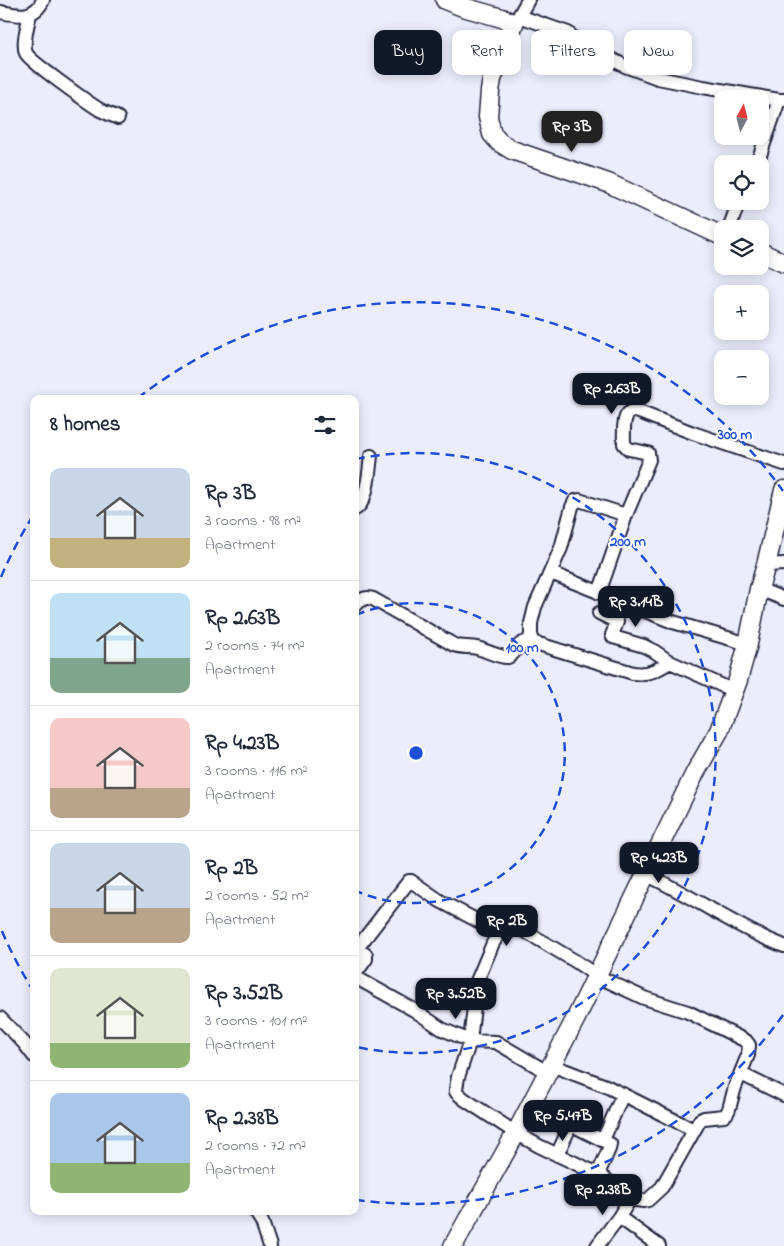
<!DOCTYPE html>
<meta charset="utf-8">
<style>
body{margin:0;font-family:"Indie Flower",sans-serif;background:#f2f2f3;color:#1f2937;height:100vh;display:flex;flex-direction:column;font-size:19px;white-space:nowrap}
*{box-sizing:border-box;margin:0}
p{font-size:16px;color:#747a83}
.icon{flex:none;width:28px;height:28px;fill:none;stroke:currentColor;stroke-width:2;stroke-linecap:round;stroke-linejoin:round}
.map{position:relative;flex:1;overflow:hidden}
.sheet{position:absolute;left:30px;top:395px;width:329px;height:820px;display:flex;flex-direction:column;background:#fff;border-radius:10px;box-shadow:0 2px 12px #0003}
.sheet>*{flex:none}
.hud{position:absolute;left:374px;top:30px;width:335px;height:45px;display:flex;gap:10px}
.needle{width:32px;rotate:7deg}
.fabs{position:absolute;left:714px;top:90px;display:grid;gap:10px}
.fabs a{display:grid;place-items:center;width:55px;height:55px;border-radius:10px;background:#fff;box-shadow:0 2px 12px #0003;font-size:25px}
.price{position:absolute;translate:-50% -42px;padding:0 11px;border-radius:10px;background:#111827;color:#fff;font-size:16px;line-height:32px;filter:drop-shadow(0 1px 2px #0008)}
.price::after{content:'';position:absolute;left:50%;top:30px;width:15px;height:11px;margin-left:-8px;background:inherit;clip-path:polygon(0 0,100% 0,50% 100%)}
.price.selected{background:#222;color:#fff}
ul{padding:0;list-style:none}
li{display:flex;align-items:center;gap:15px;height:125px;padding:0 20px}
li+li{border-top:1px solid #e0e1e3}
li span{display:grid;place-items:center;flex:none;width:140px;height:100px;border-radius:10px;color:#555}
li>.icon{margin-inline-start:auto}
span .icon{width:60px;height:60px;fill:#fffc;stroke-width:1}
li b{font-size:21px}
h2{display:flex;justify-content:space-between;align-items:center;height:60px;padding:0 20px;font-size:21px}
.chip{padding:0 18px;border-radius:10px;background:#fff;box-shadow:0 2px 12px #0003;font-size:18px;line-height:45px}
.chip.selected{background:#111827;color:#fff}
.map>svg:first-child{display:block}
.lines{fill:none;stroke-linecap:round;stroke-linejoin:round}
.street-casing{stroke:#22223b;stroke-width:16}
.secondary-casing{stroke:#22223b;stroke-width:21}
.street{stroke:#fff;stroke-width:12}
.secondary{stroke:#fff;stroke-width:18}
.ring{fill:none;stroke:#1d4ed8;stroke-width:2.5;stroke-dasharray:9 6}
.centre{fill:#1d4ed8;stroke:#fff;stroke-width:2.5}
.ring-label{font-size:15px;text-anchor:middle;font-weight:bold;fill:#1d4ed8;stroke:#fff;stroke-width:4;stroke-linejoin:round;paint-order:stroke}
</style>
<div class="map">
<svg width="784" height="1246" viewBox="0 0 784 1246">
<rect width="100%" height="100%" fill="#ecedfc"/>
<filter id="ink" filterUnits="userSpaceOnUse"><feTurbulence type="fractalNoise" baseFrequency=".02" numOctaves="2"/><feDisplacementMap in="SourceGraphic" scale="10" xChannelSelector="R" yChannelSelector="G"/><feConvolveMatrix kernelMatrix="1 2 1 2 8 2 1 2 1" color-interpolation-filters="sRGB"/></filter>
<g filter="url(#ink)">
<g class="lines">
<g class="street-casing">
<path id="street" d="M0,12C17,15 34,20 43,0
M30,14C28,24 22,43 26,53C29,61 89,103 100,110C106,113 112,115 118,118
M519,16L568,33L578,42L625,66L658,78L703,87L779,100
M516,21L528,0
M757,164L779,100H784
M729,229L739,201
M355,509C368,503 369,470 371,456
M766,565L784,564
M551,573L673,622L748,644
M759,589L784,599
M599,593L626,515L649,460L648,453L629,449L624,444C624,432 621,406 639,412L693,433L784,464
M355,605C363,600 363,596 373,599L454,645C462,648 469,646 477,648C485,650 500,658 508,657C514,655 516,647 521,644C524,642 527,642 529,641L633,673C649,675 657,670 670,662L734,691
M599,613L617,622L612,635L613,637L644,646L654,651L670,662
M529,641L531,635V623L535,607L561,548L572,507L575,501L579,500L626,515
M645,874C693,896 735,927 784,946
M506,923L513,924L575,961L597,976L644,998L688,1012L746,1041L749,1045L748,1055L735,1087L729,1109L727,1113L724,1116L704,1118L700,1120L662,1187L648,1200L643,1201L630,1199L626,1194L598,1174L539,1146L516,1133L464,1099L456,1092V1089L458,1077L470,1041L477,981L493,943Z
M355,974L366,959V955L359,950L358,947L409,881H411L440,901L499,932
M355,977L414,1010L442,1029L470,1041L496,1042L547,1072
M0,1018L24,1043L34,1056
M551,1065L606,1086L694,1130
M741,1074L784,1095
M603,1140L623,1094
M557,1155L568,1131L571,1127L573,1126L576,1127L610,1144L609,1149L598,1174
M255,1211L262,1222L270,1246
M619,1217L659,1246
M597,1246L619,1217L630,1199"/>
</g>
<g class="secondary-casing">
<path id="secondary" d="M445,0L463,7L502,18L514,24L492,79L490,91L488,117L492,134L499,142L512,150L608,183L722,236
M760,252L784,263
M453,1246L516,1133L576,1018L695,773L719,731L738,680L748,644L759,589L766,565L784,490"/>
</g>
<use href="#street" class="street"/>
<use href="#secondary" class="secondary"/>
</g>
</g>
<g class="ring">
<path d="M356 615A150 150 0 1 1 356 891"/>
<path d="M356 459A300 300 0 1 1 356 1047"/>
<path d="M783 1015A451 451 0 0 1 357 1200M34 992A451 451 0 0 1 1 929M1 577A451 451 0 0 1 34 514M138 398A451 451 0 0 1 783 491"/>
</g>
<circle cx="416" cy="753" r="8" class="centre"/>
<g class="ring-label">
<text x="735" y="439">300 m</text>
<text x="628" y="546">200 m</text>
<text x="522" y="652">100 m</text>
</g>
</svg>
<div class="fabs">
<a><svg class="needle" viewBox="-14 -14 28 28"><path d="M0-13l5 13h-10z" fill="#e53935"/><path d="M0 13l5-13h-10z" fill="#747a83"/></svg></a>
<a><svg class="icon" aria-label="locate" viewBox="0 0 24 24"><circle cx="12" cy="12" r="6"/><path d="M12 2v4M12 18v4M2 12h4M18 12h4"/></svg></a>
<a><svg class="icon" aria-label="layers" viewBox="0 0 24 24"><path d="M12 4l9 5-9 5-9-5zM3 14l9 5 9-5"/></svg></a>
<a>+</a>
<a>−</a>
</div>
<b class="price selected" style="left:572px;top:153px">Rp 3B</b>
<b class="price" style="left:612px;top:415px">Rp 2.63B</b>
<b class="price" style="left:636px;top:628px">Rp 3.14B</b>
<b class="price" style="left:659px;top:884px">Rp 4.23B</b>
<b class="price" style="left:507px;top:947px">Rp 2B</b>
<b class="price" style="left:456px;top:1020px">Rp 3.52B</b>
<b class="price" style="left:563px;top:1142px">Rp 5.47B</b>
<b class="price" style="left:603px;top:1216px">Rp 2.38B</b>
<div class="hud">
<a class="chip selected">Buy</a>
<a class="chip">Rent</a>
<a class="chip">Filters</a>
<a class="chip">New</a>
</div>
<section class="sheet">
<h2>8 homes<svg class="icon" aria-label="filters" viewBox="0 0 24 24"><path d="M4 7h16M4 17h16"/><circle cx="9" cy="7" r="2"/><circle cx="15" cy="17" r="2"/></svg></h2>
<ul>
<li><span style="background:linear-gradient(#c9d6e8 70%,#c2b280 0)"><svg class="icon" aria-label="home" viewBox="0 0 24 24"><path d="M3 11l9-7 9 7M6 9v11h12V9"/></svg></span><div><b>Rp 3B</b><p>3 rooms · 98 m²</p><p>Apartment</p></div></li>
<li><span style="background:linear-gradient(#bfe0f5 65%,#7fa58c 0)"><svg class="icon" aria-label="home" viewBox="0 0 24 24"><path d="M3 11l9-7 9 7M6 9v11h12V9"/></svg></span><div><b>Rp 2.63B</b><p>2 rooms · 74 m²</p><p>Apartment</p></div></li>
<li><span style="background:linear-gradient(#f6c9c9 70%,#b9a48a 0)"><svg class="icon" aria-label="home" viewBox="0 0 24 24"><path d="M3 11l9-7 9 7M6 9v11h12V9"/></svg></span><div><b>Rp 4.23B</b><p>3 rooms · 116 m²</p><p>Apartment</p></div></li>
<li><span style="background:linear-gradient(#c9d6e8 65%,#b9a48a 0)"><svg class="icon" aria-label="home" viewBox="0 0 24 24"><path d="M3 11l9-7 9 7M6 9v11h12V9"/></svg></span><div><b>Rp 2B</b><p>2 rooms · 52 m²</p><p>Apartment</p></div></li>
<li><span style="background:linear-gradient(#dfe7d0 75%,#8fb573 0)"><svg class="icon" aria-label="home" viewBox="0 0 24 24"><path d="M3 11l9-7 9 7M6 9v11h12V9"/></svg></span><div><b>Rp 3.52B</b><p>3 rooms · 101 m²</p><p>Apartment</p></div></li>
<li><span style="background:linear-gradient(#a9c7e8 70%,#8fb573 0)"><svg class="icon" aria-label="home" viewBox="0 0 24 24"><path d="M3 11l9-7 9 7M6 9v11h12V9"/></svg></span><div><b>Rp 2.38B</b><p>2 rooms · 72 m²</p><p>Apartment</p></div></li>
</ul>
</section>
</div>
